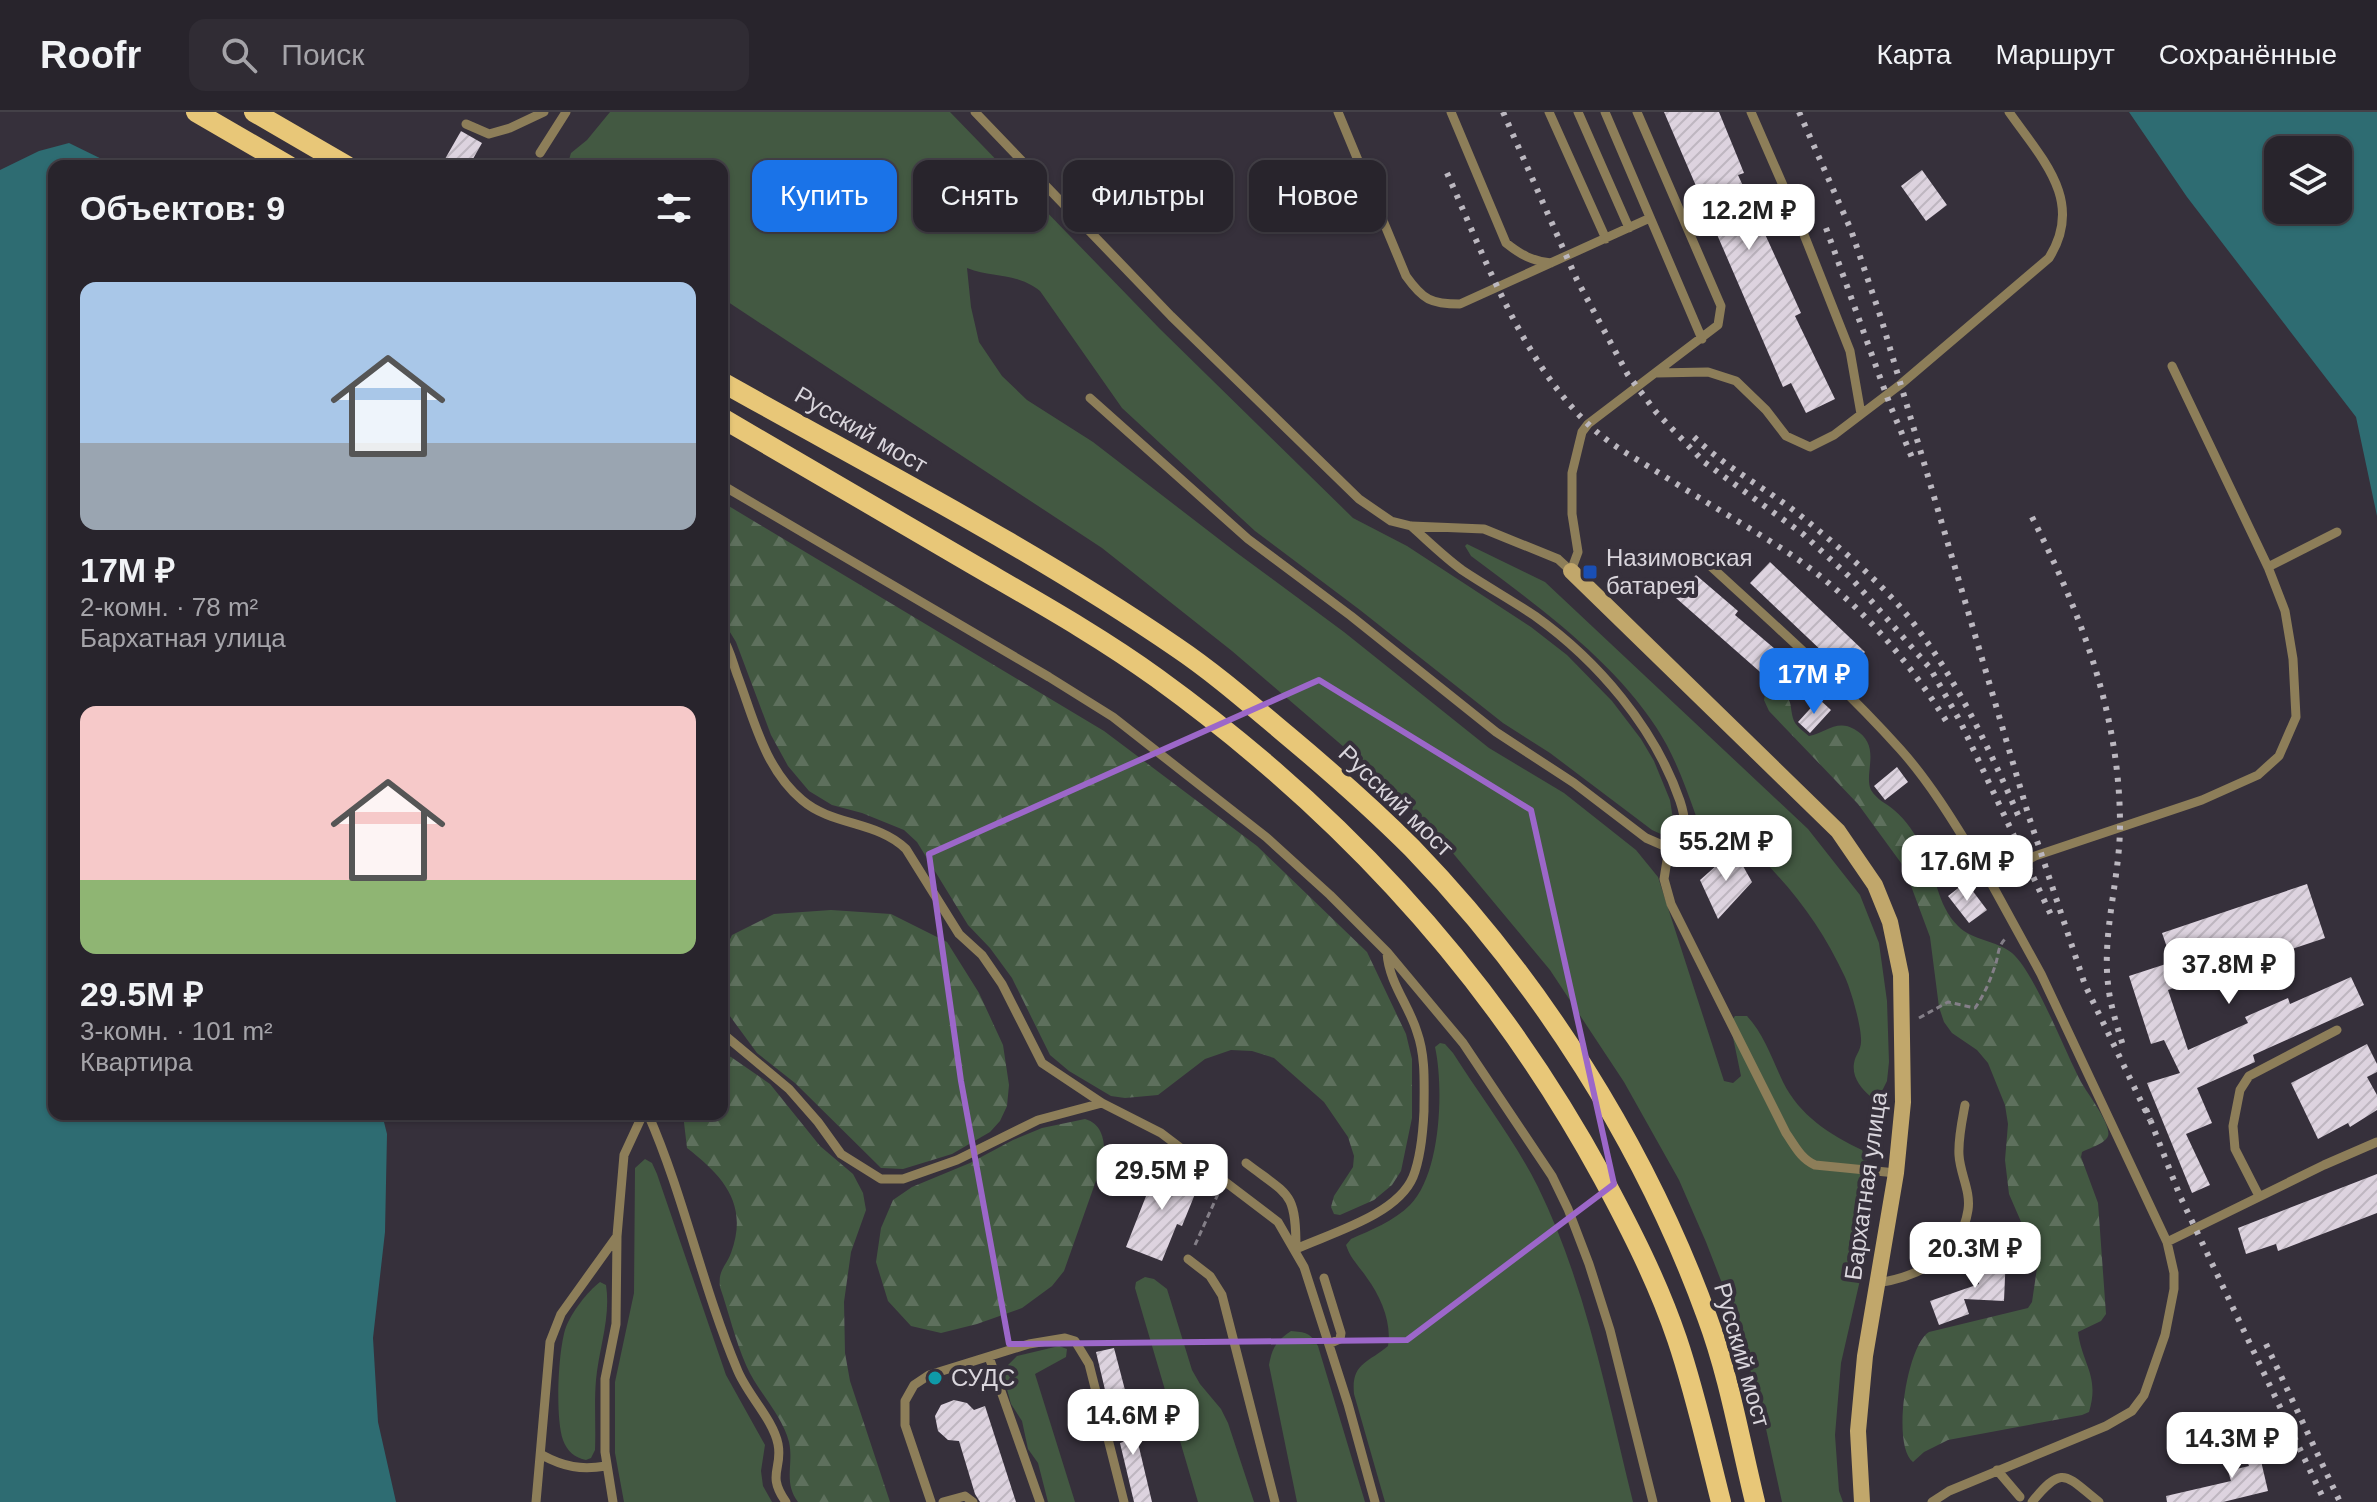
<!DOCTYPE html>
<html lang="ru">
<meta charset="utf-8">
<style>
body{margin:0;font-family:Arial,sans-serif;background:#302c34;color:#f1f3f6;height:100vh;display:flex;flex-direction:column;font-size:30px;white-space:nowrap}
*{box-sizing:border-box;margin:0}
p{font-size:26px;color:#a5a4a9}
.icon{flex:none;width:44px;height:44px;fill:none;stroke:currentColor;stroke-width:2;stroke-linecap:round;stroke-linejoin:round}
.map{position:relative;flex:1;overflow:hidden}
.side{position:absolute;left:48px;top:48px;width:680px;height:960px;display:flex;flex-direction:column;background:#28242c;border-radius:16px;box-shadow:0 2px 6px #0004,0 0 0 2px #444148}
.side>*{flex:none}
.banner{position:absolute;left:752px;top:48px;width:760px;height:72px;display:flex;gap:16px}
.controls{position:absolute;left:2264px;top:24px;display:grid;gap:16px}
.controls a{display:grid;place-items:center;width:88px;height:88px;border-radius:16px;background:#28242c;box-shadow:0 2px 6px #0004,0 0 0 2px #444148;font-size:40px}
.price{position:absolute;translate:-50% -68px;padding:0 18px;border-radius:16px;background:#fff;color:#222;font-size:26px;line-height:52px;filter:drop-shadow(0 2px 4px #0008)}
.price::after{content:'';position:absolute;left:50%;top:48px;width:24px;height:18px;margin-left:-12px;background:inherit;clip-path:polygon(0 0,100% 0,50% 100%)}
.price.current{background:#1a73e8;color:#fff}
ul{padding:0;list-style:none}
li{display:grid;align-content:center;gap:16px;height:424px;padding:0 32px}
li span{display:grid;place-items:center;height:248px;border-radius:16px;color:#555}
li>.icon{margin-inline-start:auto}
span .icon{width:144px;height:144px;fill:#fffc;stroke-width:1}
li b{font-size:34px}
h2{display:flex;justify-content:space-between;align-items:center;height:96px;padding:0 32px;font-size:34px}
.chip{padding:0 28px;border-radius:16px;background:#28242c;box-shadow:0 2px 6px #0004,0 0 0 2px #444148;font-size:28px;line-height:72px}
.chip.current{background:#1a73e8;color:#fff}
header{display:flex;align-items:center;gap:48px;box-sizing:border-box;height:112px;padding:0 40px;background:#28242c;border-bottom:2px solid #444148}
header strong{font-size:38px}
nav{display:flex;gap:44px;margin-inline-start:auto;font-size:28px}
.search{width:560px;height:72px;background:#302c34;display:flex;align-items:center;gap:20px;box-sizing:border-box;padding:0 28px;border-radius:16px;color:#a5a4a9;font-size:30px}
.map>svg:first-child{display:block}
.grass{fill:#435942}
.forest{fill:url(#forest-firs)}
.water{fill:#2e6c72;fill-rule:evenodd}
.building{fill:url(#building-hatch)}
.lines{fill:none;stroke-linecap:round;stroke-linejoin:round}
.path{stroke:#847f88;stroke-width:3;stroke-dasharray:6 4;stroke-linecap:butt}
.lane{stroke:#8d7e59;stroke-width:9}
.secondary{stroke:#c1a76b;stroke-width:16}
.primary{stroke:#e8c778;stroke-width:20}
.rail{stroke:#bcb8c0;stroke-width:6;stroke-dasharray:4 8;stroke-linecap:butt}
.marked{fill:none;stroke:#9c67c9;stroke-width:6;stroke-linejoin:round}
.transit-dot{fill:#1a4fb4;stroke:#36303b;stroke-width:3}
.culture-dot{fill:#0f9aa8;stroke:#36303b;stroke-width:3}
.labels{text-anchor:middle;stroke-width:8;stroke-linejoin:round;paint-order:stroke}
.street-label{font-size:24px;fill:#d9d5dc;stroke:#36303b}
.poi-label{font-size:24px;fill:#d9d5dc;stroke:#36303b;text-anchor:start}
</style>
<header>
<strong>Roofr</strong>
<div class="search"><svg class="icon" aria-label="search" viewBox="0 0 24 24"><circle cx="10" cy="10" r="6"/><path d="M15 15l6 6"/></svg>Поиск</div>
<nav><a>Карта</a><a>Маршрут</a><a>Сохранённые</a></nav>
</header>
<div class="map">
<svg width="2377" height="1390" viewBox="0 0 2377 1390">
<defs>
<pattern id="forest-firs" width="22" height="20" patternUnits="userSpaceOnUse" patternTransform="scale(2)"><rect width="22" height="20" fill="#435942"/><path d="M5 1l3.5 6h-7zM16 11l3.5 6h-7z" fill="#5e705d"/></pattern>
<pattern id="building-hatch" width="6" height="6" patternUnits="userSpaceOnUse" patternTransform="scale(2)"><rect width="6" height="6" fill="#ddd3df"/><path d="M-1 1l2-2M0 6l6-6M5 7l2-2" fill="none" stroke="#beb6c0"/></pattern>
</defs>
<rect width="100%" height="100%" fill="#36303b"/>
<path class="grass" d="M610,0H950L1160,217L1353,406L1407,434L1531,515L1567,543L1612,589L1641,627L1654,649L1670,688L1674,713L1671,720L1663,723L1652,718L1550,641L1503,611L1360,498L1255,419L1122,296L1040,179C1013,159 994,167 967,156L971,195L979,230L1002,264L1027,288L1093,330L1237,441L1344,520L1489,636L1564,681L1636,738L1658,765L1724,969L1733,971L1741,964L1730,911L1735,904H1747C1764,922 1772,947 1783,970C1800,1004 1829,1022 1862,1038L1870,1057V1072L1860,1168L1841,1251L1835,1323L1839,1379L1843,1390H1782L1761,1294L1732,1197L1706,1130L1679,1068L1624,970L1550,858L1432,716L1373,660L1232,539L1102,436L722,186V54H567L571,41L587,28Z
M1467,432L1545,470L1808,717L1860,783L1879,831L1887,889L1889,950L1887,969L1881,981L1870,984C1860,975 1850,963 1855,947C1857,942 1861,936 1861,930C1862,916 1851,878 1845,865C1819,809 1784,765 1737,724C1722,711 1715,730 1696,704C1685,673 1674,642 1656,615C1612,547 1535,492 1471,444L1465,434Z
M1440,931L1445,932L1453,941C1481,985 1515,1029 1538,1075C1586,1173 1607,1285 1633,1390H1385L1354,1282C1351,1251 1368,1251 1388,1234C1392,1211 1381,1185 1367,1166C1359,1154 1350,1146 1346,1133L1351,1127C1371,1118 1394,1109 1410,1093C1441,1062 1444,976 1435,935Z
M645,1047L652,1051L657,1062L726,1263L765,1333L761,1359L763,1374L772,1390H624L615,1341V1270L634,1181L635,1056Z
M1145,1165L1154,1167L1167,1177L1192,1258L1200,1272L1221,1297L1228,1311L1254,1390H1198L1135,1176L1136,1170Z
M600,1170L606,1173C611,1205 599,1236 596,1268C594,1291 596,1315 595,1338L591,1346L586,1348C575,1346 567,1339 563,1328C555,1306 558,1237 566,1215C572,1200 587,1180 600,1170Z
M1291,1219C1305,1220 1311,1221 1318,1234L1365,1390H1297L1269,1253C1272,1236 1276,1229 1291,1219Z
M1059,1234L1067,1237L1066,1245L1035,1262L1075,1390H1048L1038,1351L1028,1337L1022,1309L1011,1292L1003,1263L1005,1256L1017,1244Z"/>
<path class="forest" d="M722,390L1104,619L1257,734L1367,840L1406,922L1412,947V1006L1401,1059L1392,1073L1374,1088L1340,1103L1334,1102L1331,1095L1334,1084L1353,1055L1354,1044L1348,1025L1324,990L1274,946L1252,939L1231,938L1205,947L1158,983L1125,986L1111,984L1069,959L1050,943L1012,866L990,836L968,813L917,730L904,718L862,701L832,693L809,679L788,654L771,623L736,530L722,507Z
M1771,581C1796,583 1788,592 1794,609C1797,615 1804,620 1809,624C1825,621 1837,607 1854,617C1883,633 1863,661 1871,678C1877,688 1886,691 1894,698C1906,708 1916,723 1923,737C1937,763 1936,792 1958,814C1973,829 1996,828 2012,841C2035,861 2065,940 2081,970C2087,981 2112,1013 2108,1024C2105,1032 2089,1036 2082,1040L2081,1045L2098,1091L2106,1202L2101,1209L2078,1220C2082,1252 2100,1264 2089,1300L2082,1303L1948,1328L1924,1340L1913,1350C1891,1333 1907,1233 1929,1220L2028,1196L2032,1190L2037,1156L2035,1142L2009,1082L2005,1048L2008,1012L2005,993L1988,951L1977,938L1952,921L1944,910L1939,895L1930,825L1904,755L1858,692L1769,599L1764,588L1765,583Z
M831,798L891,802L947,830L979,881L1003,933L1009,973L1007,994L1000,1009L990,1020L952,1042L903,1057L881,1056L795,971L757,941L724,896L722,844L732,823L774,802Z
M722,942L731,945L770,972L820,1034L853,1062L863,1081L866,1098L851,1140L844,1190L845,1241L850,1269L890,1390H798C783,1370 794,1352 789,1330C782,1302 757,1279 746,1253C735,1228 729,1201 720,1175C718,1158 725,1156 731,1141C749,1092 723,1064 687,1036L683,1002H722Z
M1085,1007C1103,1012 1105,1030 1104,1046L1064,1159L1052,1174L1022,1196L977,1212L941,1221L911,1214L888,1189L876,1150L881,1116L893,1088L912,1075L970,1051L1013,1028L1042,1016Z"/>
<path class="water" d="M2129,0H2377V404L2356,305L2187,85ZM2278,38H2338V98H2278Z
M69,31L116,54H54V1002H382L387,1022L385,1120L373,1226L378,1310L396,1390H0V58L39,39Z"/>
<path class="building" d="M1664,0H1719L1744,61L1738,63L1801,201L1795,204L1835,287L1806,301L1791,271L1783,275Z
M461,19L482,31L469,54H441Z
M1922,58L1947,93L1926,109L1901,74Z
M1770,450L1865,540L1845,561L1750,471Z
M1696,463L1738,499L1735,503L1796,555L1792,560L1799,566L1785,582L1676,486Z
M1819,587L1831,598L1810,621L1798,610Z
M1897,655L1908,670L1885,688L1874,674Z
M1734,738L1752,770L1718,807L1700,768Z
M1966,770L1987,798L1969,811L1948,784Z
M2307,772L2325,826L2168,878L2188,938L2248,911L2245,905L2288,886L2290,892L2351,865L2364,893L2253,943L2255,950L2197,976L2212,1011L2186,1022L2210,1073L2192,1081L2147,971L2180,961L2164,928L2151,932L2129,864L2172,850L2162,821Z
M2367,932L2377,952V960L2367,965L2377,983V998L2350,1015L2348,1011L2318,1027L2291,971Z
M1159,1051L1195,1065L1189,1080L1195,1082L1182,1114L1177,1112L1162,1149L1126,1135Z
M2377,1062V1101L2278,1139L2276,1132L2246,1142L2238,1116Z
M1981,1141L2006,1142L2004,1189L1964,1187L1969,1202L1939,1213L1930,1189L1979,1172Z
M1114,1236L1125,1278L1106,1282L1096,1240Z
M954,1288L967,1291L974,1298L985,1294L1016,1390H980L975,1382L959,1329L948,1328L938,1319L935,1304L941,1293Z
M1131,1294L1134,1314L1152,1390H1134L1120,1331L1123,1330L1116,1297Z
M2251,1319L2258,1336L2268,1379L2223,1390H2167L2166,1384L2231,1369L2228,1359L2249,1354L2237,1325Z"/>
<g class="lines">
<path class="path" d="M1919,906L1948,890L1975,896C1984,883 1990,869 1995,854C1999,843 1997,834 2007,825
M1195,1133L1218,1082"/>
<path class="lane" d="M975,0L1171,204L1359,387L1391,409L1411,414L1484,417L1558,447L1571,459L1578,440L1572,402V361L1582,320L1588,312L1718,213L1721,194L1637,0
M1338,0L1406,164C1423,188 1431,192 1460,192L1650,106
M1451,0L1506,131C1521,143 1532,149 1551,151
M1549,0L1606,127
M1578,0L1629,116
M1605,0L1702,227
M1751,0L1799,110L1850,239L1861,302
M466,12L489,22L510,16L544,0
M540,41L566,0
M1656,261L1708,260L1736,269L1766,298L1786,324L1810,335L1834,323L1901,272L2049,146C2085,89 2042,47 2009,0
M1090,286L1248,427L1351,504L1496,620L1574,671L1646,726L1669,736C1689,728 1686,707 1680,689C1655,616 1598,549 1535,504C1511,488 1486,474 1462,458C1444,445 1428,429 1411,414
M722,373L1049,565L1113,605L1266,725L1330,783L1387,840L1463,931L1552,1064L1568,1097L1589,1152L1610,1218L1653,1390
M1705,449C1771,510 1840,570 1900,637C1935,676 1962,724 1990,769
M2268,455L2337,420
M722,525C730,537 733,552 738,565C754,608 765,657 802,688C832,714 878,709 906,737L959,822L982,843L1002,872L1042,951L1102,991L1161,1021L1278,1110L1304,1155L1348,1292L1375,1390
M1669,736L1664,767L1671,792L1786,1021C1795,1034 1801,1047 1815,1053L1896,1061
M722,921L789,977L818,1010L841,1042L881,1067H903L957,1048L1038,1008L1102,991
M648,1002C684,1084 702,1174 737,1257C746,1281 773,1307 778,1332C783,1357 766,1362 786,1390
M1246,1051C1289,1084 1296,1079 1296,1137
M2259,1084L2235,1037L2233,1014L2240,978L2249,964L2337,918
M2167,1130L2324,1053L2377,1030
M1296,1137C1331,1121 1397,1103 1413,1065C1421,1045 1423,1020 1424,999C1424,973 1426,945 1417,920C1409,893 1389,871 1387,841
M1188,1147L1210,1164L1222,1183L1275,1390
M1324,1166L1341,1221L1340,1227L1329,1232
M1877,1171C1918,1165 1961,1144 1968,1098C1971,1079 1960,1062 1959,1043C1958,1027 1962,1009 1965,993
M989,1245L1040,1390
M542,1343C564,1355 581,1358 606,1354
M1997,1358L2020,1385
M536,1390L550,1230L561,1202L617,1124
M613,1390L605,1340V1267L616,1212L617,1124L624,1043L643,1002
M931,1390L905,1313V1289L914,1273L929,1263L1029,1232L1065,1226L1075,1229L1089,1252L1124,1390
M943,1390L965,1384L973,1390
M1932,1390L1949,1379L2106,1314L2132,1299L2144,1283L2165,1223L2174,1177V1161L2167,1130L2041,862L1990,769L2035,744L2202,688L2258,663L2279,644L2296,605L2293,547L2285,499L2268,455L2172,254
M2032,1390C2063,1352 2065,1363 2099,1390"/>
<path class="secondary" d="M1571,459L1838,719L1875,773L1890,810L1901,863L1903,990L1896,1061L1865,1244L1858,1319L1862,1390"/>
<path class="primary" d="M196,0L289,54
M254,0L347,54
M722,270C873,355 1033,437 1176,535C1216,562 1251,593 1288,624C1331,660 1372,696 1412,736C1539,867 1645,1034 1707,1205C1729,1264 1740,1329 1755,1390
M722,306C806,355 890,404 974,453C1036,489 1099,524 1157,566C1342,700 1494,865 1603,1066C1631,1118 1658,1171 1677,1227C1695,1280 1707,1335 1721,1390"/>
<path class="rail" d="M1503,0L1577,168L1628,263L1656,300L1704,350L1803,422L1853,468L1930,556L1960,609L2052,805
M1799,0L1851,118L1881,206L2029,705L2085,873L2150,1008
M1447,61C1484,144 1522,249 1589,313C1610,333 1635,346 1659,361C1697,385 1735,407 1773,431C1845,475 1904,540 1948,612
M1826,116L1890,293L1913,348
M1694,325C1726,356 1766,376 1801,404C1840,436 1880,469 1911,508C1958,569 1991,640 2021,710
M2032,405C2081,502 2120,602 2120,713C2120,766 2102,819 2108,872C2110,893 2118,917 2124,937
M2146,997L2180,1084L2325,1390
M2266,1232L2340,1390"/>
</g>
<path class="marked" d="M1319,568L1531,698L1614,1072L1407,1228L1009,1232L961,969L929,742Z"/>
<rect class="transit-dot" x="1582" y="452" width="16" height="16" rx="4"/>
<circle class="culture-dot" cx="935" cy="1266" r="8"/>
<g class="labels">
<g class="street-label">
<text transform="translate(861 318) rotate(30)" y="8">Русский мост</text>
<text transform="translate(1396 689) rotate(44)" y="8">Русский мост</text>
<text transform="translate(1866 1074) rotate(-82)" y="8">Бархатная улица</text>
<text transform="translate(1742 1243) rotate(74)" y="8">Русский мост</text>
</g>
<g class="poi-label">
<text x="1606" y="454">Назимовская<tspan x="1606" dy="28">батарея</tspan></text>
<text x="951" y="1274">СУДС</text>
</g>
</g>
</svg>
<div class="controls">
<a><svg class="icon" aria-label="layers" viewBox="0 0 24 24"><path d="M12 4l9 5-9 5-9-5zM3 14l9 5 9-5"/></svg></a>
</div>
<b class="price" style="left:1749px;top:140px">12.2M ₽</b>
<b class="price current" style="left:1814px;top:604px">17M ₽</b>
<b class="price" style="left:1726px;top:771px">55.2M ₽</b>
<b class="price" style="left:1967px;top:791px">17.6M ₽</b>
<b class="price" style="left:2229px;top:894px">37.8M ₽</b>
<b class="price" style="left:1162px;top:1100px">29.5M ₽</b>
<b class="price" style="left:1975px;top:1178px">20.3M ₽</b>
<b class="price" style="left:1133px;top:1345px">14.6M ₽</b>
<b class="price" style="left:2232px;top:1368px">14.3M ₽</b>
<div class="banner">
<a class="chip current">Купить</a>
<a class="chip">Снять</a>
<a class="chip">Фильтры</a>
<a class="chip">Новое</a>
</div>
<section class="side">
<h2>Объектов: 9<svg class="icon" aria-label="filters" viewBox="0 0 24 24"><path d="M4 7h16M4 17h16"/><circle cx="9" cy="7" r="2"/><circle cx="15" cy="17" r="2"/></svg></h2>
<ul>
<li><span style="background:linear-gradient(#a9c7e8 65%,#9aa5b1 0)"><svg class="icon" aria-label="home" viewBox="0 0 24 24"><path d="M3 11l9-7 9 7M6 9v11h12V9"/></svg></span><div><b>17M ₽</b><p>2-комн. · 78 m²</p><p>Бархатная улица</p></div></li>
<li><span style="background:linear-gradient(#f6c9c9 70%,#8fb573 0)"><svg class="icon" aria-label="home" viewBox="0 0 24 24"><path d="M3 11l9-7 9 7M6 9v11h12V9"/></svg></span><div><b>29.5M ₽</b><p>3-комн. · 101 m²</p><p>Квартира</p></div></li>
</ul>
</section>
</div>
